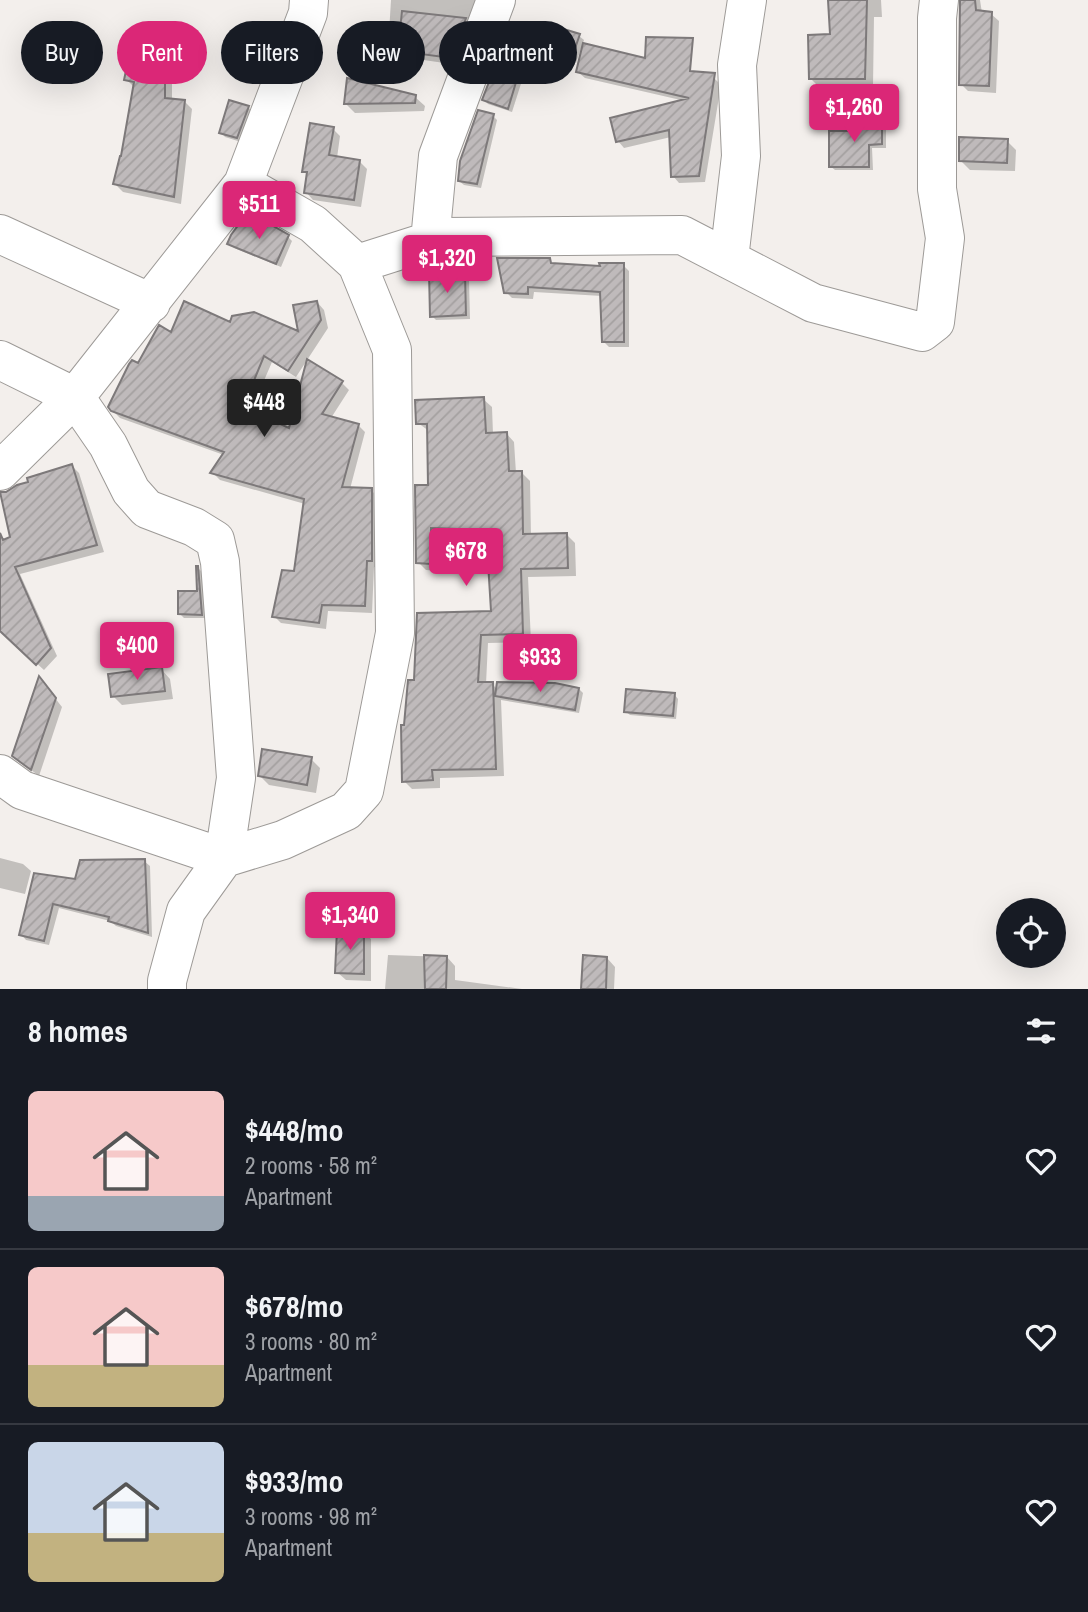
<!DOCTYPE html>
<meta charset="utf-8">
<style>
body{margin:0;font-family:"Archivo Narrow",sans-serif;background:#242831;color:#f1f3f6;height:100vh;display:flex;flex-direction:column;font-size:26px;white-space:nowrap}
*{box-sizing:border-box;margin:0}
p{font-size:23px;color:#9ea1a6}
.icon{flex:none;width:38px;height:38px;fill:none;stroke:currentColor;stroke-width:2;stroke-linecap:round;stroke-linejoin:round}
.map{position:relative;height:989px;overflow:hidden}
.details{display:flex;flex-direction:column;background:#171b24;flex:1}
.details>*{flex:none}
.guide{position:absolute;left:21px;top:21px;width:700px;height:63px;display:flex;gap:14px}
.tools{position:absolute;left:996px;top:898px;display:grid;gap:14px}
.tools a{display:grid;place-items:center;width:70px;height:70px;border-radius:50%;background:#171b24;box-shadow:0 7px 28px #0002;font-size:35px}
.price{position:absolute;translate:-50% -60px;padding:0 16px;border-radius:7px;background:#db2777;color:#fff;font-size:23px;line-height:46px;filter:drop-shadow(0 2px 4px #0008)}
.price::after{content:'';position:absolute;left:50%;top:42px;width:21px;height:16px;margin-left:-10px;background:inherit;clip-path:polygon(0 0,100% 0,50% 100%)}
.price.current{background:#222;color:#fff}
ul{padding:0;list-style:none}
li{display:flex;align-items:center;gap:21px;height:175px;padding:0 28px}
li+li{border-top:2px solid #363941}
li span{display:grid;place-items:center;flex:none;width:196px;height:140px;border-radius:10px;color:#555}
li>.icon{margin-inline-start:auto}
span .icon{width:84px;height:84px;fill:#fffc;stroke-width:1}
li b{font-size:30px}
h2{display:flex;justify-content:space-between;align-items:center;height:84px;padding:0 28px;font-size:30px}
.tag{padding:0 24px;border-radius:32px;background:#171b24;box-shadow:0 7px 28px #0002;font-size:24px;line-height:63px}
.tag.current{background:#db2777;color:#fff}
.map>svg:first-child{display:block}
.shadow{fill:#0003}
.building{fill:url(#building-hatch);stroke:#7d797a;stroke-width:2}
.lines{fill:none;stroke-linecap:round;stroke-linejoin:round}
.minor-casing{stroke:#9d9a97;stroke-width:40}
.minor{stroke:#fff;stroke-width:38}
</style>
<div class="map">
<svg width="1088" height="989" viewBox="0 0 1088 989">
<defs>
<pattern id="building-hatch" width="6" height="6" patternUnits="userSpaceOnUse" patternTransform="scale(1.75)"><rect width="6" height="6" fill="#bfbabb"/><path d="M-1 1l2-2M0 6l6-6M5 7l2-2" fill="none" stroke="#a4a0a0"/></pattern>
</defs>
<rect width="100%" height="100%" fill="#f3efec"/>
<path class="shadow" d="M391,0H478L458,65L396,56L388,49Z
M830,0H881L882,17H874L873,86L819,87L811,79L832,36Z
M961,0H980L982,13L991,14L999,21L996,93L968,91L961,84Z
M548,26L579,36L584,40L576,63L545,53L540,49Z
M164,43L172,51V100L184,101L192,109L181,204L123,192L115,184L134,87L126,79Z
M499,61L522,64L526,68L512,112L488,104L484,100Z
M578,72L692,73L714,78L721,85L705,182L679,183L673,176L671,137L624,148L618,141L685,101L585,78Z
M415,97L425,106L424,111L355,113L346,104Z
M248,107L253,112L241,142L225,137L221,132Z
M493,116L497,120L481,188L464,185L459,181Z
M882,122L886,126V148H872L873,170H835L830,166L849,133Z
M333,129L340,136L337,158L359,161L367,169L361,207L313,200L306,192L308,176L304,171Z
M1007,141L1016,150L1015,171L970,170L961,161Z
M264,231L288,237L292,241L281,267L234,248L229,243Z
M549,260L554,265L601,268L623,265L629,271V347H609L603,341L602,296L534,292L533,299L512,298L506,292Z
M464,276L469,280L470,319L436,320L432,316Z
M317,302L324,310L328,328L296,377L272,362L250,413L290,430L342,383L349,390L331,418L358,425L365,432L350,489L371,490L378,497L379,568L374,567L372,613L328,611L326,629L281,623L274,616L296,572L305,504L220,480L213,473L224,455L120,418L112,410L138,365L171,334L231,324L300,334Z
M483,399L492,407L493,434L506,433L514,442L516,473H522L530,481L531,536L567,535L575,543L576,576L528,577L531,642L488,643L486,684H492L498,690L579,689L583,693L579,713L501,700L504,776L440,778V788L412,789L404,781L406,726L415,682L493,613L488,537L438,535V571L426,570L418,562L430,487L429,431L418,423Z
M72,466L79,473L104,552L20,574L57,656L44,670L0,630V543L12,538L7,494Z
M198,568L202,572L205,618H184L179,613L199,593Z
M161,669L170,679L173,699L122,705L113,696Z
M40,679L62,707L39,776L22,763Z
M674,694L678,699L676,719L630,715L625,711Z
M311,759L320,768L316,793L269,785L260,776Z
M0,858L23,864L31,871L25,894L0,888Z
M144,861L150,866L152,937L116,926L110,921L59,908L49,945L26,940L21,934L76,881Z
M363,931L371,939V981L346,980L337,972Z
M388,955L447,957L455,966V980L522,989H385Z
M607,958L615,967L614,989H583Z"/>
<path class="building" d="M828,0H867L865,79H809L808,35L830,34Z
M960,0H975L976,10L992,12L989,86L959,85Z
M402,11L466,18L451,58L398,51Z
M547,24L580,34L571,60L538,49Z
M646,37L693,38L690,71L715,73L699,176L671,177L669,130L616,142L610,118L689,98L576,72L583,43L645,58Z
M132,42H165V98L185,100L174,197L113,184L120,156H121L134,82L124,80Z
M498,59L522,62L508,109L482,100Z
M347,78L416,95L415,103L344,104Z
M229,100L249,106L237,138L219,133Z
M478,110L494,114L477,184L458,181L460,161Z
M882,120V144L869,145V167H829V131H848L847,121Z
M310,123L334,127L329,155L360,160L354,200L304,193L307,172H302Z
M959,137L1008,139L1007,163L959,161Z
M242,220L263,229L266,222L289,235L276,264L227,244L231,235Z
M497,258H550L551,263L600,266L599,263H624V342H602L600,292L528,287V294L504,293Z
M429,272L465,274L466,315L430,317Z
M184,301L230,322L232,316L254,312L298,331L293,305L317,301L321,320L288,371L264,356L243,407L289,428L307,359L343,381L322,414L359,424L342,487L372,488V561H367L365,606L322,605L319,623L272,617L282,570L294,571L304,499L210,473L224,452L111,411L108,407L129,364L132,360L138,363L159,325L171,332Z
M484,397L486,433L507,432L509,471H522L523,534L567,533L568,568L521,569L523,634L481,635L478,682H493L496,769L432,770L433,780L402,782L401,725H404L408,680H414L417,613L491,611L486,530L431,528V564L416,563L415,485H428L427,424H416L415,400Z
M72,464L97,545L15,567L51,648L36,665L0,631V533L3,540L10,537L0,492H6L17,485L28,482L27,478Z
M196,566H198L202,615L178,614V591H197Z
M162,667L165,691L111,697L108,674Z
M39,676L56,698L31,770L12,756Z
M497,682L555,683L579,688L575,710L495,696Z
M626,689L675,693L673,716L624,712Z
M262,749L312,757L307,785L258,776Z
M145,859L148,933L108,921L109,917L53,904L44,941L19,935L34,873L75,879L80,860Z
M337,929H364V974L335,973Z
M424,955L447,956L446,989H425Z
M583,955L607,957L606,989H581Z"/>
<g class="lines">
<g class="minor-casing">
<path id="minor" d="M0,234L151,303
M430,241L438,156L496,0
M729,259L741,156L737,65L747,0
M357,264L442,237L682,235L813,303L922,332L935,322L945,238L937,189V18L939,0
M0,360L75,397L108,445L131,491L147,509L194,527L215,540L220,562L236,778L224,858L186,911L167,981V989
M0,471L75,397L243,184L308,13L309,0
M0,774L22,790L224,858L283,840L346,811L364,791L395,633L392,350L357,264L313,224L243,184"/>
</g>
<use href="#minor" class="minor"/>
</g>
</svg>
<div class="tools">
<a><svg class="icon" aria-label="locate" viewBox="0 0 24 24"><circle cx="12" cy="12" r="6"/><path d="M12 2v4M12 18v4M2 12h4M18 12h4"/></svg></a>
</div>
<b class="price" style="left:854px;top:144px">$1,260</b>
<b class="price" style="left:259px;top:241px">$511</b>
<b class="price" style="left:447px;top:295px">$1,320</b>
<b class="price current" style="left:264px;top:439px">$448</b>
<b class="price" style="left:466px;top:588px">$678</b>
<b class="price" style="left:137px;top:682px">$400</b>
<b class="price" style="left:540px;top:694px">$933</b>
<b class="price" style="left:350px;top:952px">$1,340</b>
<div class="guide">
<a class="tag">Buy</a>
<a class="tag current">Rent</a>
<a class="tag">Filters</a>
<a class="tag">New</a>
<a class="tag">Apartment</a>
</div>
</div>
<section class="details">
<h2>8 homes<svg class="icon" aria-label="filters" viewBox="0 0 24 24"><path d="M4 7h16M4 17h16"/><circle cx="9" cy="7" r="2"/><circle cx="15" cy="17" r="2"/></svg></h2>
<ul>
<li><span style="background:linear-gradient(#f6c9c9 75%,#9aa5b1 0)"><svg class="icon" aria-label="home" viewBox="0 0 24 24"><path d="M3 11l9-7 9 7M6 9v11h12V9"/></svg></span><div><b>$448/mo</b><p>2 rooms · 58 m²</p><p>Apartment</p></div><svg class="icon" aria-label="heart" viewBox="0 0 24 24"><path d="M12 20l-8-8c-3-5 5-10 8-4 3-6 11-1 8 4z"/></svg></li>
<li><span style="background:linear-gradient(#f6c9c9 70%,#c2b280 0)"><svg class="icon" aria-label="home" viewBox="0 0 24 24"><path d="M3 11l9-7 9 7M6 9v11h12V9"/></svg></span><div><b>$678/mo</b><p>3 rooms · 80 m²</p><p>Apartment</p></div><svg class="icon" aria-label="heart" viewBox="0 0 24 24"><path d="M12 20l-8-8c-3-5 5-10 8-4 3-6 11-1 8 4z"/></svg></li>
<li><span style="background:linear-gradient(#c9d6e8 65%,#c2b280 0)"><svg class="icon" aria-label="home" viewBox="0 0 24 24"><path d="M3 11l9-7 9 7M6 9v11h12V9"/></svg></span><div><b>$933/mo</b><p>3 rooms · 98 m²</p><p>Apartment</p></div><svg class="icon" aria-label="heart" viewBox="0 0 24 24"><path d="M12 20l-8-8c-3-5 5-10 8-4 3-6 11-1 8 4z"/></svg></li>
</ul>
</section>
